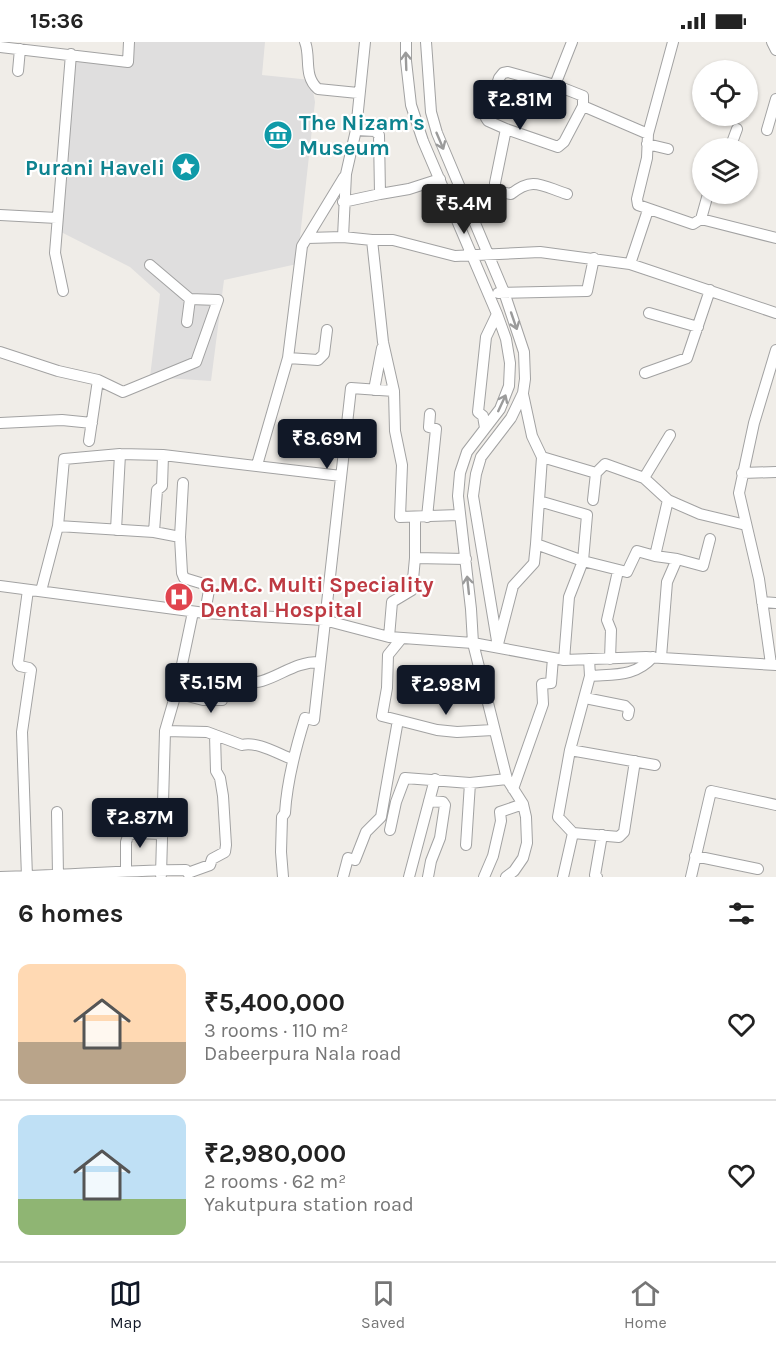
<!DOCTYPE html>
<meta charset="utf-8">
<style>
body{margin:0;font-family:Karla,sans-serif;background:#f2f2f2;color:#222;height:100vh;display:flex;flex-direction:column;font-size:22px;white-space:nowrap}
*{box-sizing:border-box;margin:0}
p{font-size:20px;color:#767676}
.icon{flex:none;width:33px;height:33px;fill:none;stroke:currentColor;stroke-width:2;stroke-linecap:round;stroke-linejoin:round}
.map{position:relative;height:835px;overflow:hidden}
.side{display:flex;flex-direction:column;background:#fff;flex:1}
.side>*{flex:none}
.controls{position:absolute;left:692px;top:18px;display:grid;gap:12px}
.controls a{display:grid;place-items:center;width:66px;height:66px;border-radius:50%;background:#fff;box-shadow:0 2px 4px #0004;font-size:30px}
.price{position:absolute;translate:-50% -51px;padding:0 14px;border-radius:6px;background:#111827;color:#fff;font-size:20px;line-height:39px;filter:drop-shadow(0 2px 3px #0008)}
.price::after{content:'';position:absolute;left:50%;top:36px;width:18px;height:14px;margin-left:-9px;background:inherit;clip-path:polygon(0 0,100% 0,50% 100%)}
.price.current{background:#222;color:#fff}
ul{padding:0;list-style:none}
li{display:flex;align-items:center;gap:18px;height:150px;padding:0 18px}
li+li{border-top:2px solid #e0e0e0}
li span{display:grid;place-items:center;flex:none;width:168px;height:120px;border-radius:12px;color:#555}
li>.icon{margin-inline-start:auto}
span .icon{width:72px;height:72px;fill:#fffc;stroke-width:1}
li b{font-size:26px}
h2{display:flex;justify-content:space-between;align-items:center;height:72px;padding:0 18px;font-size:26px}
.status{display:flex;justify-content:space-between;align-items:center;height:42px;padding:0 30px;background:#fff;direction:ltr}
.status svg{height:16px;fill:currentColor}
.menu{display:flex;justify-content:space-around;align-items:center;height:84px;border-top:2px solid #e0e0e0;background:#fff;font-size:16px;color:#767676}
.menu a{display:grid;justify-items:center;gap:3px}
.menu .current{color:#111827}
.map>svg:first-child{display:block}
.residential{fill:#dfdede}
.lines{fill:none;stroke-linecap:round;stroke-linejoin:round}
.minor-casing{stroke:#a2a2a2;stroke-width:12}
.minor{stroke:#fff;stroke-width:10}
.oneway{stroke:#9b9b9b}
.labels{text-anchor:middle;stroke-width:4.5;stroke-linejoin:round;paint-order:stroke}
.culture-label{font-size:22px;font-weight:bold;fill:#0d838f;stroke:#fff;text-anchor:start}
.health-label{font-size:22px;font-weight:bold;fill:#be3a42;stroke:#fff;text-anchor:start}
</style>
<div class="status"><b>15:36</b><svg viewBox="0 0 49 12"><path d="M0 12V9h3v3zM5 12V6h3v6zM10 12V3h3v9zM15 12V0h3v12zM26 1h20v11H26zM47 4h2v5h-2z"/></svg></div>
<div class="map">
<svg width="776" height="835" viewBox="0 0 776 835">
<rect width="100%" height="100%" fill="#f0ede8"/>
<path class="residential" d="M129,0H265L262,33L311,38L315,60L297,222L224,238L211,339L150,335L160,252L130,225L61,190L72,13L127,19Z"/>
<g class="lines">
<g class="minor-casing">
<path id="minor" d="M305,0C311,15 303,34 318,47L358,51
M365,0L356,88L346,132L343,195L372,198L383,300L394,349L395,389L402,423L400,475L459,473
M406,0V19L411,63L423,99L497,272L506,297L510,321L509,344L500,367L467,410L460,431L458,454L471,567L473,601L507,737L523,762L526,775L527,801L523,816L514,829L506,835
M426,0L431,70L437,91L504,250L524,310L525,337L523,351L511,376L481,415L476,432L473,454L498,605
M772,0L776,8
M0,5L128,20L129,0
M18,29L20,7
M555,43L572,0
M506,87L558,105L564,100L583,64
M767,88L776,57
M648,92L673,0
M647,102L668,107
M730,106L737,87
M496,149L511,152C533,134 542,144 567,152
M380,152L409,147L440,137
M343,160L380,152L379,93L375,89L356,88
M471,170L496,149L495,141L506,87L488,79L486,76L499,36L503,31L508,30L555,43L583,54V64L648,92L647,116L637,157L638,163L693,182L701,177L776,196
M0,173L57,176
M701,177L708,152
M307,196L343,195
M372,198H393L455,214L540,210L630,222L776,271
M630,222L648,168
M63,249L55,211L71,12
M498,251L587,249L594,216
M649,271L698,285
M187,280L190,257
M0,310L58,329L98,338L123,350L196,320L218,258L190,257L150,223
M288,316L318,318L324,312L327,288
M645,331L687,316L710,248
M374,348L382,306
M0,381L62,378L92,381
M485,386L483,374L478,370L486,295L497,272
M670,393L644,436L668,458L700,472L746,483
M89,399L98,338
M542,415L596,431
M257,423L288,316L302,204L344,135
M742,431L776,430
M183,441L180,495L182,531L184,536L207,543L209,548L205,571
M593,458L596,431L605,422L644,436
M539,459L587,473L583,519L569,555L564,618
M427,475L436,387L429,385L430,372
M58,484L154,490L180,495
M116,488L120,412
M154,490L157,448L162,444L163,413
M536,502L583,519L627,530L637,509L655,514L668,458
M655,514L677,517L703,524L710,497
M415,516L466,517
M0,544L205,571L324,578L389,595L473,601L564,618L646,615L776,623
M41,549L58,484L64,417L120,412L163,413L341,434
M762,560L776,561
M389,595L392,560L412,548L415,516V476
M498,602L513,544L534,521L536,502L542,415L532,394L523,352
M661,615L667,540L677,517
M610,617L611,588L607,578L618,529
M771,622L759,537L739,451L754,381L776,308
M590,634C615,632 635,635 653,615
M176,651L203,658H222L223,647L228,641C239,640 252,642 262,639C284,632 295,620 320,620
M585,656L625,664L629,668L628,673
M398,678L437,688L457,690L493,688
M165,689L207,690L242,703C257,699 278,712 292,717
M570,708L655,723
M513,747L543,662L542,642L551,641L553,616
M57,770L58,834
M390,788L396,760L405,736L470,741L507,737
M573,791L619,795L624,790L635,719
M466,803L470,741
M695,814L758,827
M126,829V800L128,794L134,791L163,792
M161,833L165,689L176,651L193,570
M0,835C62,834 124,828 186,828L188,831L210,823L212,817L225,810L226,803L223,754L220,736L216,729L215,693
M27,835L22,690L31,628L29,626L20,624L18,621L28,548
M283,835L281,810L282,775L285,771C287,738 295,708 305,676L314,678L351,346L394,349
M343,835L348,816L355,818L366,790L381,775L398,678L382,674L387,646L388,613L401,597
M409,835L435,737
M428,835L431,819L440,796L445,763L443,760L429,759
M484,835L493,814L501,779L500,770L523,762
M563,835L573,791L558,775L570,708L590,634L589,617
M597,835L595,833L602,793
M691,835L711,749L776,763"/>
</g>
<use href="#minor" class="minor"/>
</g>
<defs><path id="oneway-shaft" d="M-6 0H5M1.5-3L5.5 0L1.5 3" fill="none" stroke-width="1.6" stroke-linecap="round" stroke-linejoin="round" transform="scale(1.5)"/></defs>
<g class="oneway">
<use href="#oneway-shaft" transform="translate(406 19) rotate(-92)"/>
<use href="#oneway-shaft" transform="translate(440 99) rotate(67)"/>
<use href="#oneway-shaft" transform="translate(514 279) rotate(71)"/>
<use href="#oneway-shaft" transform="translate(502 361) rotate(-65)"/>
<use href="#oneway-shaft" transform="translate(468 543) rotate(-96)"/>
</g>
<defs>
<g id="museum-disc" transform="scale(1.5)"><circle r="9.5" fill="#0f9aa8" stroke="#fff"/><path d="M0-6L6-3V-2H-6V-3ZM-5-1h2V3h-2ZM-1-1h2V3h-2ZM3-1h2V3H3ZM-6 4H6V6H-6Z" fill="#fff"/></g>
<g id="sight-disc" transform="scale(1.5)"><circle r="9.5" fill="#0f9aa8" stroke="#fff"/><path d="M0-6L1.8-2.2L6-1.7L2.9 1.2L3.7 5.4L0 3.3L-3.7 5.4L-2.9 1.2L-6-1.7L-1.8-2.2Z" fill="#fff"/></g>
<g id="hospital-disc" transform="scale(1.5)"><circle r="9.5" fill="#e0444e" stroke="#fff"/><path d="M-5-5h3v3.5h4V-5h3V5h-3V1.5h-4V5h-3Z" fill="#fff"/></g>
</defs>
<g fill-rule="evenodd">
<use href="#museum-disc" x="278" y="93"/>
<use href="#sight-disc" x="186" y="125"/>
<use href="#hospital-disc" x="179" y="555"/>
</g>
<g class="labels">
<g class="culture-label">
<text x="299" y="88">The Nizam's<tspan x="299" dy="25">Museum</tspan></text>
<text x="165" y="133" text-anchor="end">Purani Haveli</text>
</g>
<g class="health-label">
<text x="200" y="550">G.M.C. Multi Speciality<tspan x="200" dy="25">Dental Hospital</tspan></text>
</g>
</g>
</svg>
<div class="controls">
<a><svg class="icon" aria-label="locate" viewBox="0 0 24 24"><circle cx="12" cy="12" r="6"/><path d="M12 2v4M12 18v4M2 12h4M18 12h4"/></svg></a>
<a><svg class="icon" aria-label="layers" viewBox="0 0 24 24"><path d="M12 4l9 5-9 5-9-5zM3 14l9 5 9-5"/></svg></a>
</div>
<b class="price" style="left:520px;top:89px">₹2.81M</b>
<b class="price current" style="left:464px;top:193px">₹5.4M</b>
<b class="price" style="left:327px;top:428px">₹8.69M</b>
<b class="price" style="left:211px;top:672px">₹5.15M</b>
<b class="price" style="left:446px;top:674px">₹2.98M</b>
<b class="price" style="left:140px;top:807px">₹2.87M</b>
</div>
<section class="side">
<h2>6 homes<svg class="icon" aria-label="filters" viewBox="0 0 24 24"><path d="M4 7h16M4 17h16"/><circle cx="9" cy="7" r="2"/><circle cx="15" cy="17" r="2"/></svg></h2>
<ul>
<li><span style="background:linear-gradient(#ffd9b3 65%,#b9a48a 0)"><svg class="icon" aria-label="home" viewBox="0 0 24 24"><path d="M3 11l9-7 9 7M6 9v11h12V9"/></svg></span><div><b>₹5,400,000</b><p>3 rooms · 110 m²</p><p>Dabeerpura Nala road</p></div><svg class="icon" aria-label="heart" viewBox="0 0 24 24"><path d="M12 20l-8-8c-3-5 5-10 8-4 3-6 11-1 8 4z"/></svg></li>
<li><span style="background:linear-gradient(#bfe0f5 70%,#8fb573 0)"><svg class="icon" aria-label="home" viewBox="0 0 24 24"><path d="M3 11l9-7 9 7M6 9v11h12V9"/></svg></span><div><b>₹2,980,000</b><p>2 rooms · 62 m²</p><p>Yakutpura station road</p></div><svg class="icon" aria-label="heart" viewBox="0 0 24 24"><path d="M12 20l-8-8c-3-5 5-10 8-4 3-6 11-1 8 4z"/></svg></li>
</ul>
</section>
<nav class="menu">
<a class="current"><svg class="icon" aria-label="map" viewBox="0 0 24 24"><path d="M3 6l6-2 6 2 6-2v14l-6 2-6-2-6 2zM9 4v14M15 6v14"/></svg>Map</a>
<a><svg class="icon" aria-label="saved" viewBox="0 0 24 24"><path d="M7 4h10v16l-5-4-5 4z"/></svg>Saved</a>
<a><svg class="icon" aria-label="home" viewBox="0 0 24 24"><path d="M3 11l9-7 9 7M6 9v11h12V9"/></svg>Home</a>
</nav>
